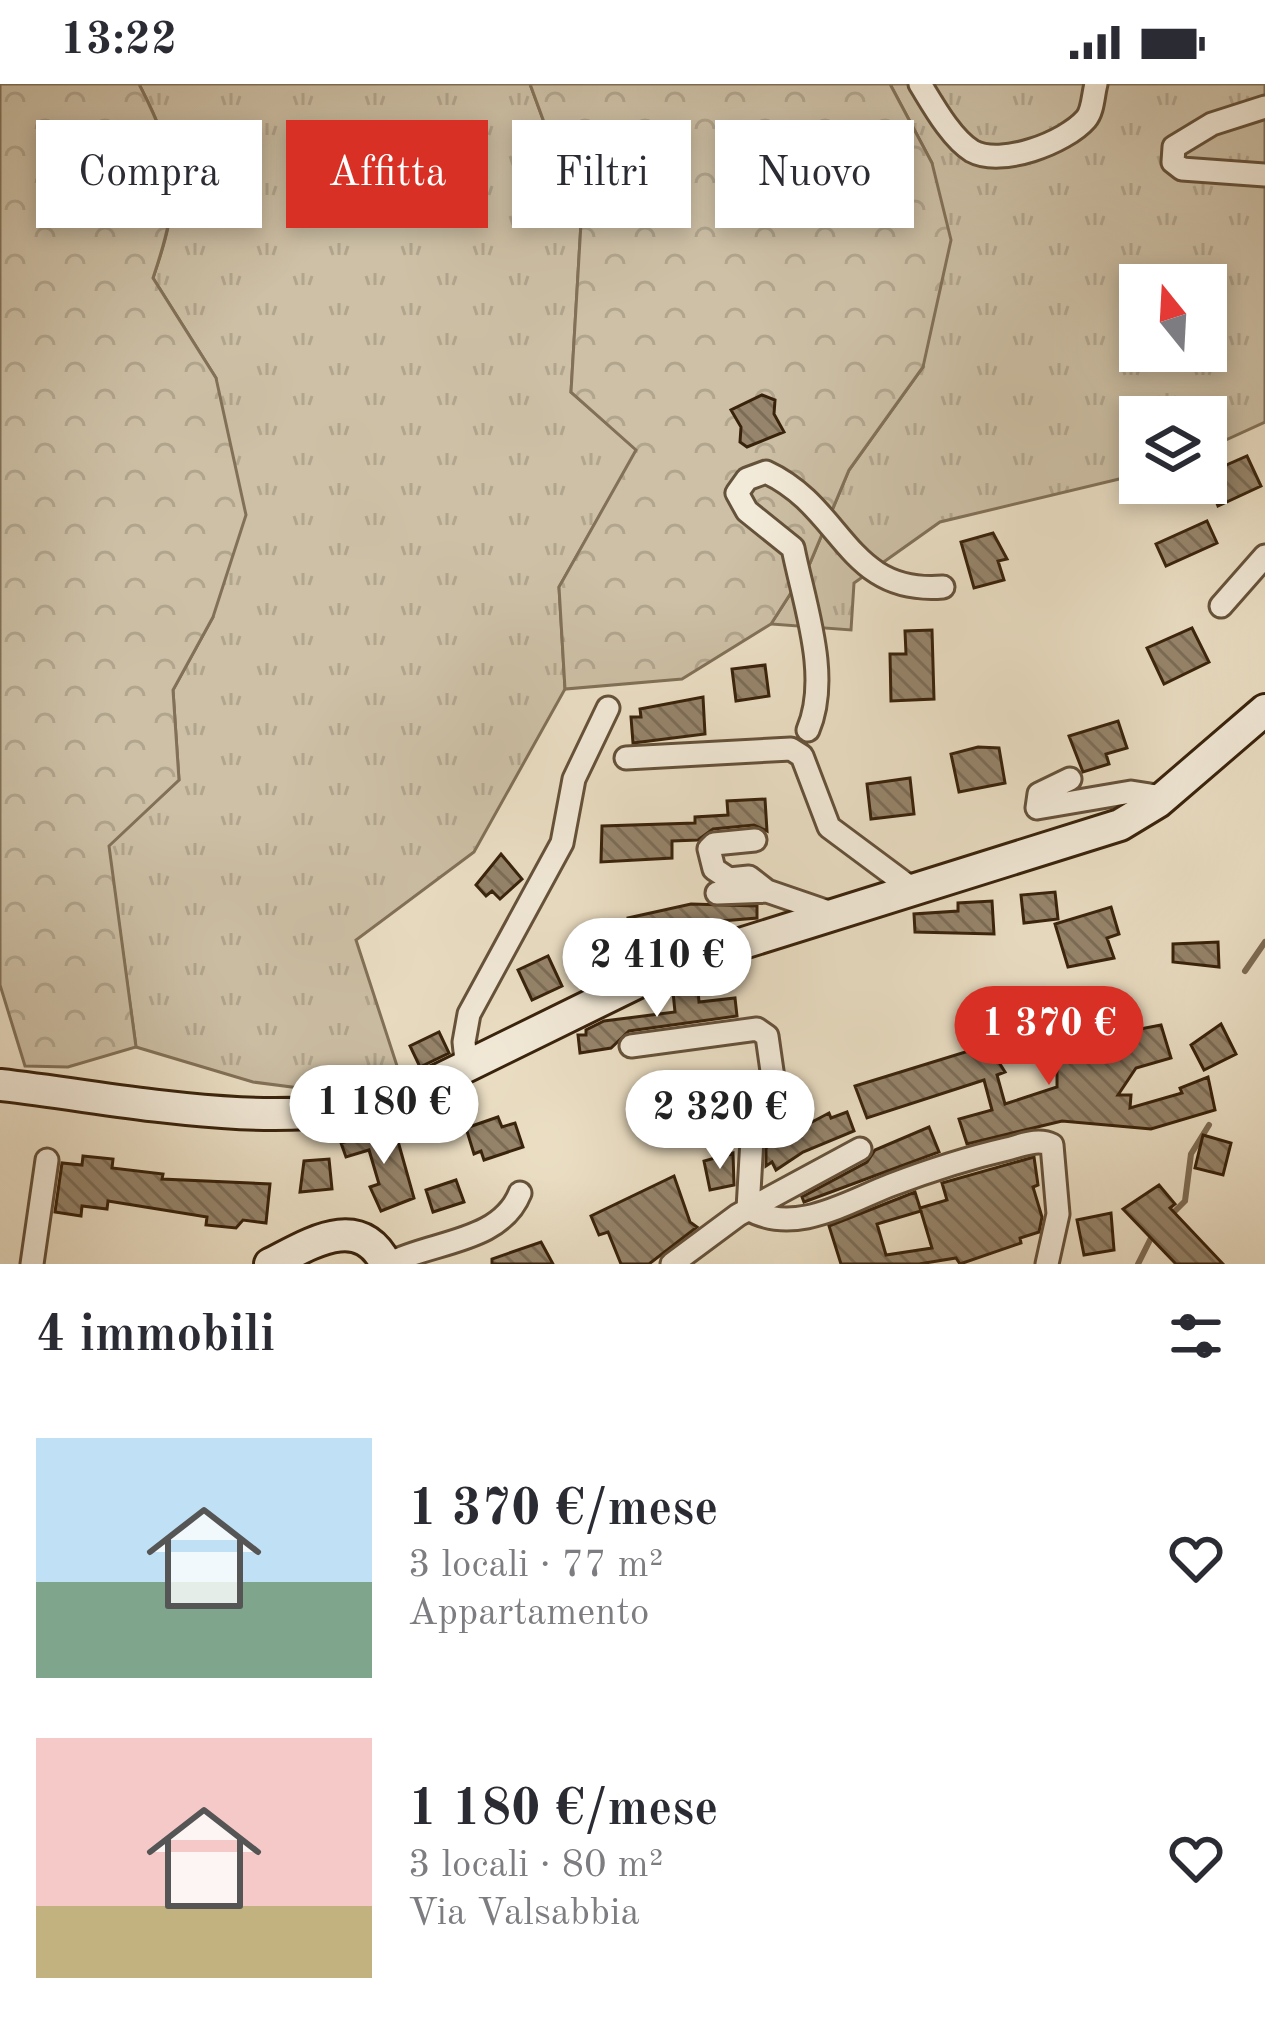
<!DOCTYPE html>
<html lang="it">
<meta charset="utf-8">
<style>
body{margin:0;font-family:"Old Standard TT",serif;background:#f2f2f3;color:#2b2b33;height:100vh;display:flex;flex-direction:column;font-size:45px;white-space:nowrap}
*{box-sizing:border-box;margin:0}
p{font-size:39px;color:#7c7c81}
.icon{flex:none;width:66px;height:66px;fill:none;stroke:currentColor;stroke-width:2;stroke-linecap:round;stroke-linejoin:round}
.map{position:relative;height:1180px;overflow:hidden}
.drawer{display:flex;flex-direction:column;background:#fff;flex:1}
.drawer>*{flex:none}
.hud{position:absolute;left:36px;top:36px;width:1194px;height:108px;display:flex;gap:24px}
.needle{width:78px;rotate:342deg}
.buttons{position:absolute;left:1119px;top:180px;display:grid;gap:24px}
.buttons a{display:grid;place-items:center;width:108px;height:108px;border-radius:0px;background:#fff;box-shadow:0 6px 18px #0003;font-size:60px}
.price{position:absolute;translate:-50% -102px;padding:0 27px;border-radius:42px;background:#fff;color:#222;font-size:39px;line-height:78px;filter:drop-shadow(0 3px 6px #0008)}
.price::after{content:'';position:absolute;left:50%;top:72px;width:36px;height:27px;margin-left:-18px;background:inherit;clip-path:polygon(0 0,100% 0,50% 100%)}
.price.selected{background:#d93025;color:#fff}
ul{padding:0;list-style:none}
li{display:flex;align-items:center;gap:36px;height:300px;padding:0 36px}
li span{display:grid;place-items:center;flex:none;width:336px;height:240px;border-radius:0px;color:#555}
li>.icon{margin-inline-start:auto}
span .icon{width:144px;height:144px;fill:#fffc;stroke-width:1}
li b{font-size:51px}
h2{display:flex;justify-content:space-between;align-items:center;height:144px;padding:0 36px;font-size:51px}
.tag{padding:0 42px;border-radius:0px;background:#fff;box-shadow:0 6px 18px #0003;font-size:42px;line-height:108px}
.tag.selected{background:#d93025;color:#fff}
.status{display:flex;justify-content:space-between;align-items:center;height:84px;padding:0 60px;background:#fff;direction:ltr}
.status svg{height:33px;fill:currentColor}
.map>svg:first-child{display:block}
.grass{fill:url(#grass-tufts);stroke:#827158;stroke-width:3;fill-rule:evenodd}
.forest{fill:url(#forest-crowns);stroke:#827158;stroke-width:3}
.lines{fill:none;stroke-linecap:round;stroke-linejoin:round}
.stream{stroke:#7f6d55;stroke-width:6}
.building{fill:url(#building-back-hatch);stroke:#38220b;stroke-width:3}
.street-casing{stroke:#65523a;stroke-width:27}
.secondary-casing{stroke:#38220b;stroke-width:36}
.street{stroke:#f3ebda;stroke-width:21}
.secondary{stroke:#f3ebda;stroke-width:30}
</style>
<div class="status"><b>13:22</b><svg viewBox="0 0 49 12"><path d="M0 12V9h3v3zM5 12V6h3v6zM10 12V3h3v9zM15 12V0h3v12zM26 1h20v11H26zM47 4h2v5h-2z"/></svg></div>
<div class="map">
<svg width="1265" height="1180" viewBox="0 0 1265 1180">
<defs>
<pattern id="grass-tufts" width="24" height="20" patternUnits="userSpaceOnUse" patternTransform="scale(3)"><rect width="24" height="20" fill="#cdc0a6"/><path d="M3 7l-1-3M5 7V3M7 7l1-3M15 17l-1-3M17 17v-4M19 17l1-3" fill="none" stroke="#b1a58e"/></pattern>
<pattern id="forest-crowns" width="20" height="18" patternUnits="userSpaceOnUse" patternTransform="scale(3)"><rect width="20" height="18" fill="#cdc0a6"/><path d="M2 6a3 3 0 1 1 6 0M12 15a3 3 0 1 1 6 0" fill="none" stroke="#b1a58e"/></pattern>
<pattern id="building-back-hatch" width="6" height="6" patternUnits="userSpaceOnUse" patternTransform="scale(3)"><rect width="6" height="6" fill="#96856c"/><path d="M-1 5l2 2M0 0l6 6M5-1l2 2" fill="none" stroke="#7b6c57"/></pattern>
</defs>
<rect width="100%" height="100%" fill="#ece0c6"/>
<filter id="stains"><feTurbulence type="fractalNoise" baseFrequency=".00167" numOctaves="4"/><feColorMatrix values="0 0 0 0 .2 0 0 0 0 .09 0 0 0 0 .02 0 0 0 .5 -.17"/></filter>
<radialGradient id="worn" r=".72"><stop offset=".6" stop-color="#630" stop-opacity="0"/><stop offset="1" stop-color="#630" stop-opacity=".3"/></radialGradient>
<path class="grass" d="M139,0H530L581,139L571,308L637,366L559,503L565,605L474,768L356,856L399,988L338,1009L253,998L136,963L108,762L179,696L173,606L213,533L216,294L153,194C182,111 180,79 139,0Z
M890,0H1265V338L1206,365V333H1140V390L940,438L854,499L851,546L771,540L810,479L849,386L923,283L932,79ZM1140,201H1206V267H1140Z"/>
<path class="forest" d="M0,0H139C180,80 181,110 153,194L216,294L246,431L213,533L173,606L179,696L109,762L136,963L68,983L25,982L0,901Z
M530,0H890L932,79L951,156L923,283L849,386L810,479L771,540L682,595L565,605L559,503L636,366L571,308L581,139Z"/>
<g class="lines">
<path class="stream" d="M1245,887L1265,858
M1169,1133L1185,1117L1191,1070L1209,1041
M1138,1180L1152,1152"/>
</g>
<path class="building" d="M762,311L775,316L774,330L784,348L747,363L740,358L741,343L731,326Z
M1247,372L1261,402L1218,422L1206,390Z
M1207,437L1217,459L1166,482L1156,460Z
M993,449L1007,475L998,477L1004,496L974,504L961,458Z
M1192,544L1209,578L1164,600L1147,564Z
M932,546L934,615L891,617L890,570H906L905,547Z
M765,581L769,612L736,617L732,585Z
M703,613L705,650L633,659L631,633H641L640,625Z
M1118,637L1127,664L1106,670L1109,680L1083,688L1069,652Z
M978,663L999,664L1005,699L959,708L951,670Z
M910,694L914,730L871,735L867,700Z
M765,715L767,747L754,741L713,745L698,756L672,757V774L601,778L602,742L695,739V733L728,731L727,717Z
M501,770L522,795L500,815L492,807L486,812L476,801Z
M1055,808L1058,835L1024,839L1021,811Z
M992,817L994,850L915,848L914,830L958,827V819Z
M691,820L757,822V834L696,839L698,844L662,854V860L624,865L621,844L629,842L628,834Z
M1111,823L1119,850L1107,854L1114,874L1068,883L1055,840Z
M1218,858L1219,883L1173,878V860Z
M548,872L562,902L532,916L518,886Z
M698,905L699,918L735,914L737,932L629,947L611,964L580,969L578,951H586V946L604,937L675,928L673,908Z
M1063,939L1110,969L1124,948L1161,941L1171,974L1136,984L1118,1011H1131L1130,1024L1182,1009L1180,1004L1208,993L1215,1026L1151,1045L1062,1037L967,1060L959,1035L992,1026L984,996L867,1034L855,1002L988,961L1005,988L997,991L1005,1020L1057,1003V952Z
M1221,940L1236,970L1204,986L1191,961Z
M439,948L449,969L420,983L410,962Z
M847,1028L854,1047L803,1068L776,1086L772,1078L766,1082V1064L778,1056L829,1029L831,1034Z
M498,1033L502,1043L515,1039L523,1063L484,1076L481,1067L474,1070L466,1044Z
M394,1043L414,1114L381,1127L370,1103L379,1100L369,1066L346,1073L341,1059Z
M929,1043L939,1068L804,1118L802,1113L867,1078L875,1066Z
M1203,1051L1231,1059L1223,1091L1195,1084Z
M733,1069L734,1101L710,1106L704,1077Z
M83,1072L113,1075L112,1084L163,1090L162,1095L270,1100L266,1139L243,1136L236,1144L206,1141L207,1133L108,1117L107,1125L82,1122L81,1132L55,1128L62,1079L82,1081Z
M1034,1073L1038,1101L1033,1103L1042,1133L1039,1148L1020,1154L1021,1159L960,1180L956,1174L919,1180H841L829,1142L915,1108L921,1127L877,1140L886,1171L932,1164L920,1124L947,1116L942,1099Z
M329,1075L332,1105L300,1108L304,1077Z
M674,1092L690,1138L697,1143L649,1180H621L608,1148L599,1151L591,1132Z
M456,1096L464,1118L433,1128L426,1106Z
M1159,1101L1175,1120L1170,1124L1223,1180H1176L1123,1125Z
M1111,1129L1114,1166L1084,1171L1077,1136Z
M541,1158L553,1180H492V1175Z"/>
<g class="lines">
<g class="street-casing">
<path id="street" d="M920,0C933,21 951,54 972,67C1001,83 1065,59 1086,35C1093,27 1093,11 1096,0
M1265,23L1212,40L1174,63L1173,78L1182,85L1265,91
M1221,522L1265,472
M808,646C831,592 804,520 793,464L747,427L737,409L747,395L766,388C844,424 846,511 943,503
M626,674L791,665L802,672L829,743L915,807
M1070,695L1039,710L1037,724L1131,708L1163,713
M755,756L714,760L709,765L714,785L729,795L749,793L767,807
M717,809L767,807L837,831
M631,962L757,945L767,952L776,1015L752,1055L748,1125C795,1152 847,1118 891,1101C928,1087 968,1074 1007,1065C1023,1061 1038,1054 1052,1061L1058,1130L1047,1180
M467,986L464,958L469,930L562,759L574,695L608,624
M32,1180L47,1076
M388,1180C432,1157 500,1159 520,1109
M672,1180L738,1131L860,1065"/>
</g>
<g class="secondary-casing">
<path id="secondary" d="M0,1001C132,1016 265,1048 396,1017L673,881L1120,741L1158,718L1265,626
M270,1180C310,1160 359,1127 386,1180"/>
</g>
<use href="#street" class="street"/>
<use href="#secondary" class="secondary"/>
</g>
<rect width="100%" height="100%" filter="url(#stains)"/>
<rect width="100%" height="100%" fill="url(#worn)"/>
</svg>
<div class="buttons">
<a><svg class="needle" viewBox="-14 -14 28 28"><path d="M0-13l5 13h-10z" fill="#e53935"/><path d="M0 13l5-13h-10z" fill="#7c7c81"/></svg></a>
<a><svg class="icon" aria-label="layers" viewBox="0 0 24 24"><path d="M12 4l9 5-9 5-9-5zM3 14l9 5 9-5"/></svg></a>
</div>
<b class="price" style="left:657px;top:936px">2 410 €</b>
<b class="price selected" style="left:1049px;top:1004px">1 370 €</b>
<b class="price" style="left:384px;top:1083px">1 180 €</b>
<b class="price" style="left:720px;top:1088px">2 320 €</b>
<div class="hud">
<a class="tag">Compra</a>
<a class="tag selected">Affitta</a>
<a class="tag">Filtri</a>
<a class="tag">Nuovo</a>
</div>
</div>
<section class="drawer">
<h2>4 immobili<svg class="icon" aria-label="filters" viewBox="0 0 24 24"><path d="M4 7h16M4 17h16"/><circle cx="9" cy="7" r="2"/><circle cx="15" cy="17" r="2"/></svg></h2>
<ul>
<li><span style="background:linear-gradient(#bfe0f5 60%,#7fa58c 0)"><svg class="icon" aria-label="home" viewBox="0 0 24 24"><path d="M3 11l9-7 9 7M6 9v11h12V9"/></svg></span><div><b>1 370 €/mese</b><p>3 locali · 77 m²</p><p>Appartamento</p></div><svg class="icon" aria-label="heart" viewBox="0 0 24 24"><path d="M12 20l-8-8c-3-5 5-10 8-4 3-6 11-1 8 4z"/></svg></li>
<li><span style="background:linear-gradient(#f6c9c9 70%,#c2b280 0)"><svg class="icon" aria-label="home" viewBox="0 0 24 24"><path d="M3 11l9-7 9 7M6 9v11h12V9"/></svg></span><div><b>1 180 €/mese</b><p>3 locali · 80 m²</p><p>Via Valsabbia</p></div><svg class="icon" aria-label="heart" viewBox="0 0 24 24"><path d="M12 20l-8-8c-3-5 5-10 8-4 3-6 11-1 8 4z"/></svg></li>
</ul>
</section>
